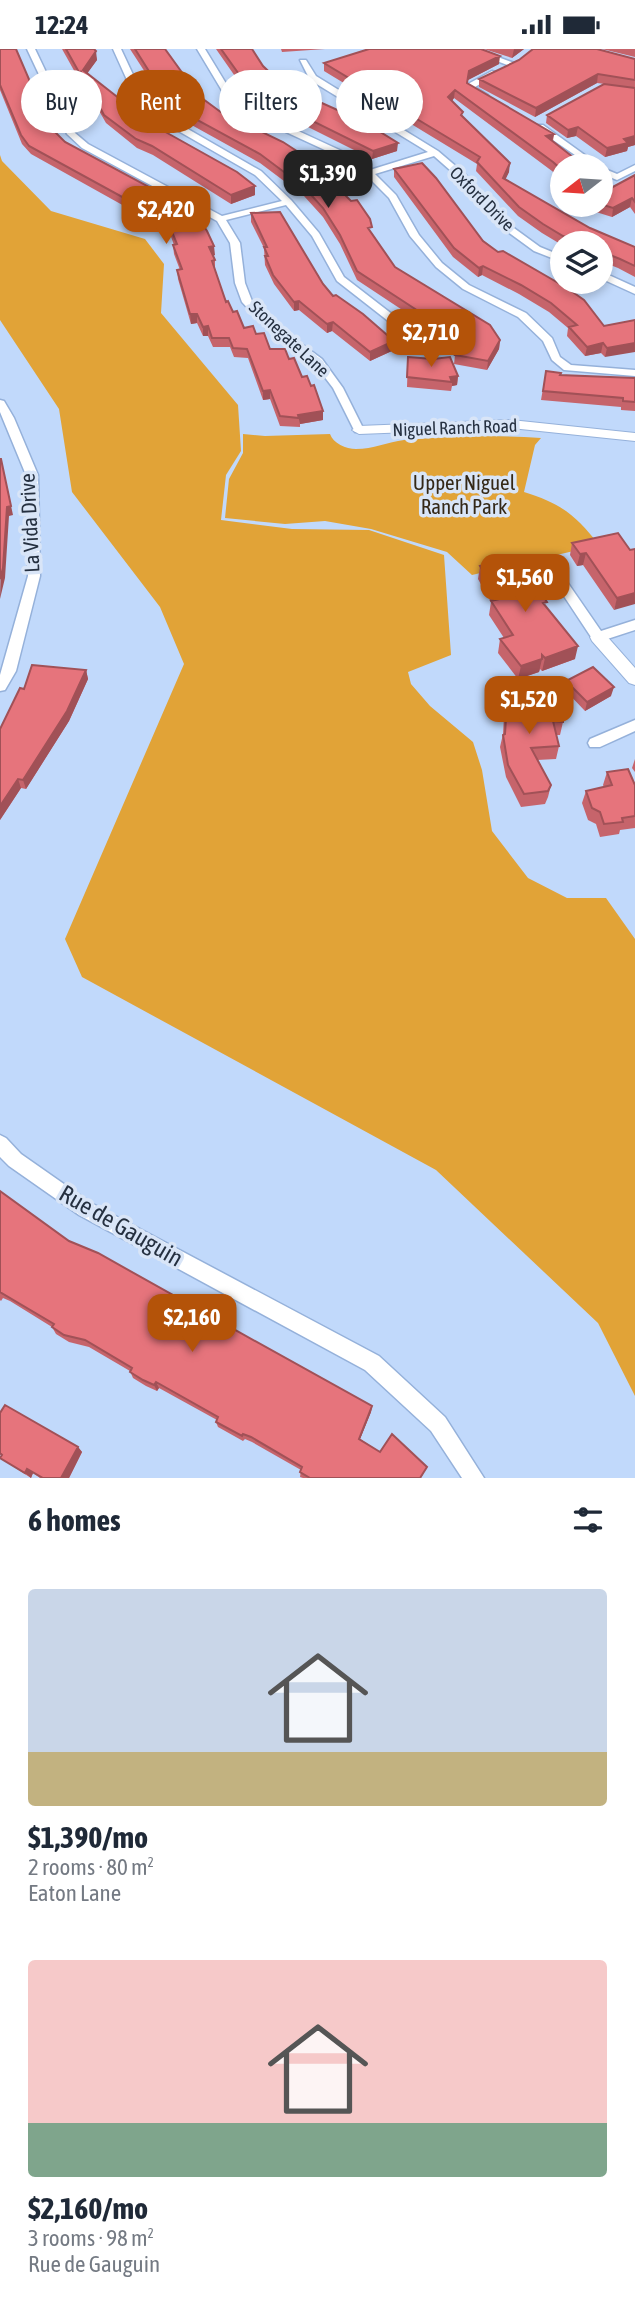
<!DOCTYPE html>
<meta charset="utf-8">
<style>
body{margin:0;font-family:"Asap Condensed",sans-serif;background:#f6f6f7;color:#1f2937;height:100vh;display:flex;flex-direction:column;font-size:26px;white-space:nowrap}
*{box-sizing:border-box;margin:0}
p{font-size:23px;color:#747a83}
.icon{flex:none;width:38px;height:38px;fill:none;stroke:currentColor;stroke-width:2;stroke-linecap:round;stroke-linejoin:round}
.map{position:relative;height:1429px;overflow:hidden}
.details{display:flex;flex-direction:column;background:#fff;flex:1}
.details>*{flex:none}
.guide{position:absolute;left:21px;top:21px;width:593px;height:63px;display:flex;gap:14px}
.needle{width:46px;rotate:253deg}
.fabs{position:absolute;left:550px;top:105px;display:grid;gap:14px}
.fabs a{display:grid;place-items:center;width:63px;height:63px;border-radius:50%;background:#fff;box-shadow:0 4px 10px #0003;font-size:35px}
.price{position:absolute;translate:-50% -60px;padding:0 16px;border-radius:14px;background:#b45309;color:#fff;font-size:23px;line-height:46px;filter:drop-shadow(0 2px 4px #0008)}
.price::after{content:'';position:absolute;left:50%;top:42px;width:21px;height:16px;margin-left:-10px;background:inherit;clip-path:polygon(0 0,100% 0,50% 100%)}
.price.active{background:#222;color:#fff}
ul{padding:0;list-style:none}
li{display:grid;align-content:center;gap:14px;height:371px;padding:0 28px}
li span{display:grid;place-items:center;height:217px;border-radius:7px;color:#555}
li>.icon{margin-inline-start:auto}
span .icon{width:126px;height:126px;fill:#fffc;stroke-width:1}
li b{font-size:30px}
h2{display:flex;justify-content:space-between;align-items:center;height:84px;padding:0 28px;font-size:30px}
.tag{padding:0 24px;border-radius:32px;background:#fff;box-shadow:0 4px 10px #0003;font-size:24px;line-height:63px}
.tag.active{background:#b45309;color:#fff}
.status{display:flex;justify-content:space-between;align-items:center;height:49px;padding:0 35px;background:#fff;direction:ltr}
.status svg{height:19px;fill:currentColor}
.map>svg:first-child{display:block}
.green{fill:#e1a337}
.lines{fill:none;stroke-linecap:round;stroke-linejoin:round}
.minor-casing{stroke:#95b1da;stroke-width:3}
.tertiary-casing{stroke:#95b1da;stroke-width:2}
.minor{fill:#fff;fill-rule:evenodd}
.tertiary{fill:#fff;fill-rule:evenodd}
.wall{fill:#c6646b}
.shaded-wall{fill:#a15157}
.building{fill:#e6747c;stroke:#a15157;stroke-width:2}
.labels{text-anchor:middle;stroke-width:7;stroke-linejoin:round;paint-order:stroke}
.far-street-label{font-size:18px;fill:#253040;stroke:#d9e5f7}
.park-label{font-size:21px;fill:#342817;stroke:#d9e5f7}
.street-label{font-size:21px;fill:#253040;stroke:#d9e5f7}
.near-street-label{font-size:24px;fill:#253040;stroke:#d9e5f7}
</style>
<div class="status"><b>12:24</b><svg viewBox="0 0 49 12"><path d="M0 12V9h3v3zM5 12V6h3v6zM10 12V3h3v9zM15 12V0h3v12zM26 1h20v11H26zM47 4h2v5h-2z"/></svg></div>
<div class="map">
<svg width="635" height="1429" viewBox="0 0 635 1429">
<rect width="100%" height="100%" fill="#c1d9fb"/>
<path class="green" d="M0,106L2,112L51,162L145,190L164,215L161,264L238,356L241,402L226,426L221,471L292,480L369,481L444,506L451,606L408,623L411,635L430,657L473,693L482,721L492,782L528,829L567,849H606L635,890V1347L598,1274L436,1121L82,928L65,890L184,615L160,558L72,443L59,360L0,271Z
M243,385L265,387L330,385C333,394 346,400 356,400C373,400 388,393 404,391C450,387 494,386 541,389L535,396L524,443C560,454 576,466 599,496L472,526L447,503L371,480L325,472L285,475L225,469L229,430L243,404Z"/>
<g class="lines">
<g class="minor-casing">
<path id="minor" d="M27,0H35L75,84L88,95L222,167L282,152L255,126L161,72L127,31L113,0H121L135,30L167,68L261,122L291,151L319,184L344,228L432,296V300H424L337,232L312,187L286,156L226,171L240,194L245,234L252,252L272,273L322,310L343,339L364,381L363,383H355L333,339L314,314L264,277L242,253L235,234L230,194L217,172L82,99L67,85Z
M197,0H205L233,46L255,62L346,104L370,121L428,103L310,31L300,11H306L316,27L438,102L465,125L503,171L540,198L562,207V213L534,202L497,175L459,129L434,107L375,125L396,146L419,186L442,214L469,236L526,264L552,289L560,308L571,316L635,321V327L564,321L552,311L543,292L518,268L463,240L436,218L410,187L389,149L366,126L340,108L249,66L227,50Z
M465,0H476L517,15L510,17Z
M492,22L499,24L475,38L488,46V50H482L470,44L468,35Z
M537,76H543L600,117H591L537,80Z
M635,116V122L617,131L600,124V118L617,125Z
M600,222L635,238V245L600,229Z
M0,351L4,352L14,369L38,426L40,527L16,622L5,641L0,642V626L28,527L26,426L0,363Z
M546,507L550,508L601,582L635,571V581L598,593L593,591L540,511Z
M635,671V682L600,698H590L588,694L590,690Z
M0,1086L6,1089L21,1105L91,1154L379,1307L445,1368L484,1429H462L431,1382L365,1321L79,1166L9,1117L0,1108Z"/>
</g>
<g class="tertiary-casing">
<path id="tertiary" d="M511,371L635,384V392L511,379L359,385L352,381L359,377Z
M598,582L604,584L635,619V636L629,634L592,592L590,588Z"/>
</g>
<use href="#minor" class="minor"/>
<use href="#tertiary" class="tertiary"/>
</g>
<path class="wall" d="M0,0L49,77L65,93L192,161V170L182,174L215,206L213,207L215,211V220L226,253L244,279L256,285L270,300L289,310L302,328L311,337L323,362V371L300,375V378L280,377L270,350L263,351L248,309L234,308L230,298H213L208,287H203L197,274L191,275L178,230L177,221H180L174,205L173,196H174L169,182L31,105L22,95L0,41Z
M62,0H94L97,11L87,24L153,76L255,146L231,155L153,106L137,99L106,74L82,32L81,34Z
M130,0H165L199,47L222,64L324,131L321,132L322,135L372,184L395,218L500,291L499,300L487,321L454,315L455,306L461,297L453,284L445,288L428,278L357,231L340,195L323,168L304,147L260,114L188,74L165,54Z
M216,0H252L263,17L284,37L397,102L372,110L274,61L246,43Z
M281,0H325L282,3Z
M484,0H524L512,9Z
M602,0H635V8Z
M635,10V96L628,98L627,102L605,108L576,87L567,89L546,74L547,66L620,37L597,34L535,68L479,38V30L519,11Z
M324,14L499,15L468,31L467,35L554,85L553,92L578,112V115L562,117V131L552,122L454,49L452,52L463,67L509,123L505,130L590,179L635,198V228L618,219L600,212V194H562V196L542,184L518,167L476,122L477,115L324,22Z
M394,120L498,203L604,277L635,271L605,308L601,304L585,307L567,287L568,279L549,263L519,245L482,226L478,228L453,208L394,128Z
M635,126V165L630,158L612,168L596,163L586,156H600V131L611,139Z
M251,164L323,235L333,247L394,292V301L370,312L332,282L327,284L299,261L294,262L274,235L265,216L264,199L251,173Z
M408,308L458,327L457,336L452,337L451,342L407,338Z
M546,322L560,326L635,329V362L621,361V358L541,351Z
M572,494L630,501L635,500L614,561L583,516L577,517L570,506Z
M480,517L546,557L575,610L542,622L540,620L539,623L518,630L498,604L500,590L504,589L489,566L491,553L478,530Z
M86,621L88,630L69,672L26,740L21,739L0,771L24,640Z
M566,632L611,647L585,662L564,640Z
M508,637L541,655L563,673L560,686H556L559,697L556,710L537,711L551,736L548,748L545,755L521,758L506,728L500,698L503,685L505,650Z
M635,710V723L632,719Z
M607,723L635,736V779L620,781L619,785L600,788L596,775L588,771L582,754L586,742L604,738L603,736Z
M0,1142L69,1192L207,1271L204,1277L372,1357L371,1363L360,1390L380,1403L427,1418L421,1429H303L300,1428L301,1421L252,1393L245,1390L243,1392L218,1378L216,1373L217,1371L159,1339L157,1342L146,1337L133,1329L130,1322L89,1298L69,1293L56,1285L52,1278L10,1252L3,1249L1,1252L0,1251Z
M0,1364L78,1398L82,1403L69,1429H40L33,1424L31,1429L0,1409L2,1407L0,1405Z"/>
<path class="shaded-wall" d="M514,0H524L512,9Z
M96,2L97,11L84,29L83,21Z
M500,7L499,15L468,31L469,22Z
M598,25L597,34L535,68L536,59Z
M455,41L454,49L448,57V48Z
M578,78L576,87L567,89L568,81Z
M554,85L552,93L546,87Z
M635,87V96L628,98L627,102L605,108L607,99L624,90Z
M398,94L397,102L372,110L373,102Z
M510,114L509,123L502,138L503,129Z
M324,122V131L318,133V124Z
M255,137V146L231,155V146Z
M632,149L630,158L612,168L613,159Z
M192,161V170L181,174L180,165Z
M214,197L215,206L210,207L209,198Z
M483,217L482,226L478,228L479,219Z
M299,252V261L294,262V253Z
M190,265H197V274L191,275Z
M333,273L332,282L327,284V275Z
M454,275L453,284L445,288L446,279Z
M208,277V287H203V278Z
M500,291L499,300L487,321L488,312Z
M394,292V301L370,312V303Z
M603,294L601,304L585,307L587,298Z
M635,294V303L605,308L607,299Z
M458,327L457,336L452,337V333L450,328Z
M270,341V350L263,351V342Z
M323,362V371L300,375L298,366Z
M3,419L13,466L9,467L5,529L0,550Z
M586,504L583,516L577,517L580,505Z
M635,544V555L614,561L617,549Z
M578,597L575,610L542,622L545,609Z
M542,610L539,623L518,630L521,617Z
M86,621L88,630L69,672L26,740L23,731Z
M614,638L611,647L585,662L587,653Z
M18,730L21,739L0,771V757Z
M205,1264L207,1271L201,1282L199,1275Z
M156,1333L159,1339L157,1342L154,1336Z
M372,1357L371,1363L358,1395L359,1390Z
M78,1398L82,1403L69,1429H61Z
M27,1420L33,1424L31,1429L25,1424Z"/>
<path class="building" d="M0,0H16L49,77L65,93L192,161L180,165L182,174L200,171L207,182L214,197L209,198L215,211L212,212L226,253L228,252L233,263L237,262L244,279L253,277L256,285L264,284L270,300H285L289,310L294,309L302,328L307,327L311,337L314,336L323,362L298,366L299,369L280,367L270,341L263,342L247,300L233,299L229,289H212L208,277L203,278L197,265H190L177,221L182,220L173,196L177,195L168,173L29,97L21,86L0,36Z
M66,0H94L96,2L83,21L153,76L237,123L255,137L231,146L152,97L136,90L104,66L81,23L80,25Z
M135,0H165L199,47L222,64L283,93L306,108L324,122L318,124L322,135L332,133L351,152L357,151L370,170L372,178L368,179L395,218L490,276L500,291L488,312L455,306L464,291L454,275L446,279L429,269L357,222L340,186L323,159L304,138L260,105L188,66L164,46Z
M221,0H252L263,17L284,37L364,73L398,94L373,102L274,53L246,35Z
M369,0H481L500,7L469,22L467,34L554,85L546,87L578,112L574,113L581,117H562V121L553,113L455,41L448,48L463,63L461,66L510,114L503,129L590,179L635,198V217L620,210L600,202V194H582L563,187L543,175L519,158L477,113L480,108L324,14Z
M533,0H597L635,10V31L598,25L536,59L479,30L519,11Z
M604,35L635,39V87L624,90L628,94L607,99L578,78L568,81L547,66Z
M422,114L436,129L483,192L498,203L503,202L567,239L584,251L604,277L635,271V294L607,299L603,294L587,298L569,278L577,276L551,254L521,236L483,217L479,219L454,199L394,120Z
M635,126V153L632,149L613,159L600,155V131L611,139Z
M280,163L323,235L333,247L336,246L363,265L394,292L370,303L333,273L327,275L299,252L294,253L273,226L265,207H268L264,198H267L251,164Z
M408,308L433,310L450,308L458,327L450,328L452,333L407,328Z
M546,322L561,324L560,326L635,329V353L623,352V349L543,342Z
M0,410H1L11,457L7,458L3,519L0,530Z
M618,484L630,501L635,500V544L617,549L586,504L580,505L572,494Z
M519,508L547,553L543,554L578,597L545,609L542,606V610L521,617L500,590L513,586L491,552L499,550L480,517Z
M32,616L86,621L67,662L23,731L18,730L0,757V680L20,639L24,640Z
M593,618L614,638L587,653L566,632Z
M508,637L541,641V655L563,658V673L553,672L559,697L531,699L551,736L548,742L524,745L508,716L503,686L505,685Z
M628,720L635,736V767L622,769L623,773L604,775L600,763L592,759L586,742L612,736L607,723Z
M0,1142L69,1192L98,1204L205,1264L199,1275L223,1287L228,1277L372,1357L359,1390L380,1403L392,1385L427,1418L420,1429H310L300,1423L302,1418L251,1388L243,1385L242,1387L216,1373L218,1368L156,1333L154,1336L143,1331L130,1323L132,1319L85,1291L64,1286L52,1278L54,1275L0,1243Z
M5,1356L78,1398L61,1429H43L27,1420L25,1424L0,1409L2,1406L0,1404V1364Z"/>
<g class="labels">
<g class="far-street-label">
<text transform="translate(482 150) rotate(45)" y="6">Oxford Drive</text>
<text transform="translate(289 290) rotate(43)" y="6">Stonegate Lane</text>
<text transform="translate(455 379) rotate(-2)" y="6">Niguel Ranch Road</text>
</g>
<g class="park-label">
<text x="464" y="441">Upper Niguel<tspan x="464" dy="24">Ranch Park</tspan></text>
</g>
<g class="street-label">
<text transform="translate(30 474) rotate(-93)" y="7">La Vida Drive</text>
</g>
<g class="near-street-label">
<text transform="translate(121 1177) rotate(30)" y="8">Rue de Gauguin</text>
</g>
</g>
</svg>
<div class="fabs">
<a><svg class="needle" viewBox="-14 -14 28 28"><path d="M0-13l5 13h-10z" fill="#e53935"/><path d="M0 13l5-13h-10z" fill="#747a83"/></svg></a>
<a><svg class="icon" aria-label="layers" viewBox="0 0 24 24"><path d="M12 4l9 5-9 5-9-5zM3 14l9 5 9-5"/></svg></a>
</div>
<b class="price active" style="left:328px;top:161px">$1,390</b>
<b class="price" style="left:166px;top:197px">$2,420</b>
<b class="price" style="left:431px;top:320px">$2,710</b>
<b class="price" style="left:525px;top:565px">$1,560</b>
<b class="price" style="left:529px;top:687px">$1,520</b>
<b class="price" style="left:192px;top:1305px">$2,160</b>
<div class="guide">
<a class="tag">Buy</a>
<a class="tag active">Rent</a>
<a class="tag">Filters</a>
<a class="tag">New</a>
</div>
</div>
<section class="details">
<h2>6 homes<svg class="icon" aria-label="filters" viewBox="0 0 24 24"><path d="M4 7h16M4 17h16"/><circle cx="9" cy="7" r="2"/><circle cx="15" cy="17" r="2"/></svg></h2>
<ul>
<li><span style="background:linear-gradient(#c9d6e8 75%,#c2b280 0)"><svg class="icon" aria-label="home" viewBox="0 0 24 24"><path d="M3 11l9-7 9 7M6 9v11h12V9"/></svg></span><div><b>$1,390/mo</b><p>2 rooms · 80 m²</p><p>Eaton Lane</p></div></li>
<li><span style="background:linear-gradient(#f6c9c9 75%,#7fa58c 0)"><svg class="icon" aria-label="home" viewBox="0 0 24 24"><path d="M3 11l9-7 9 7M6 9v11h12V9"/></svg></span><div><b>$2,160/mo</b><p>3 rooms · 98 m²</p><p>Rue de Gauguin</p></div></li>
</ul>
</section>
